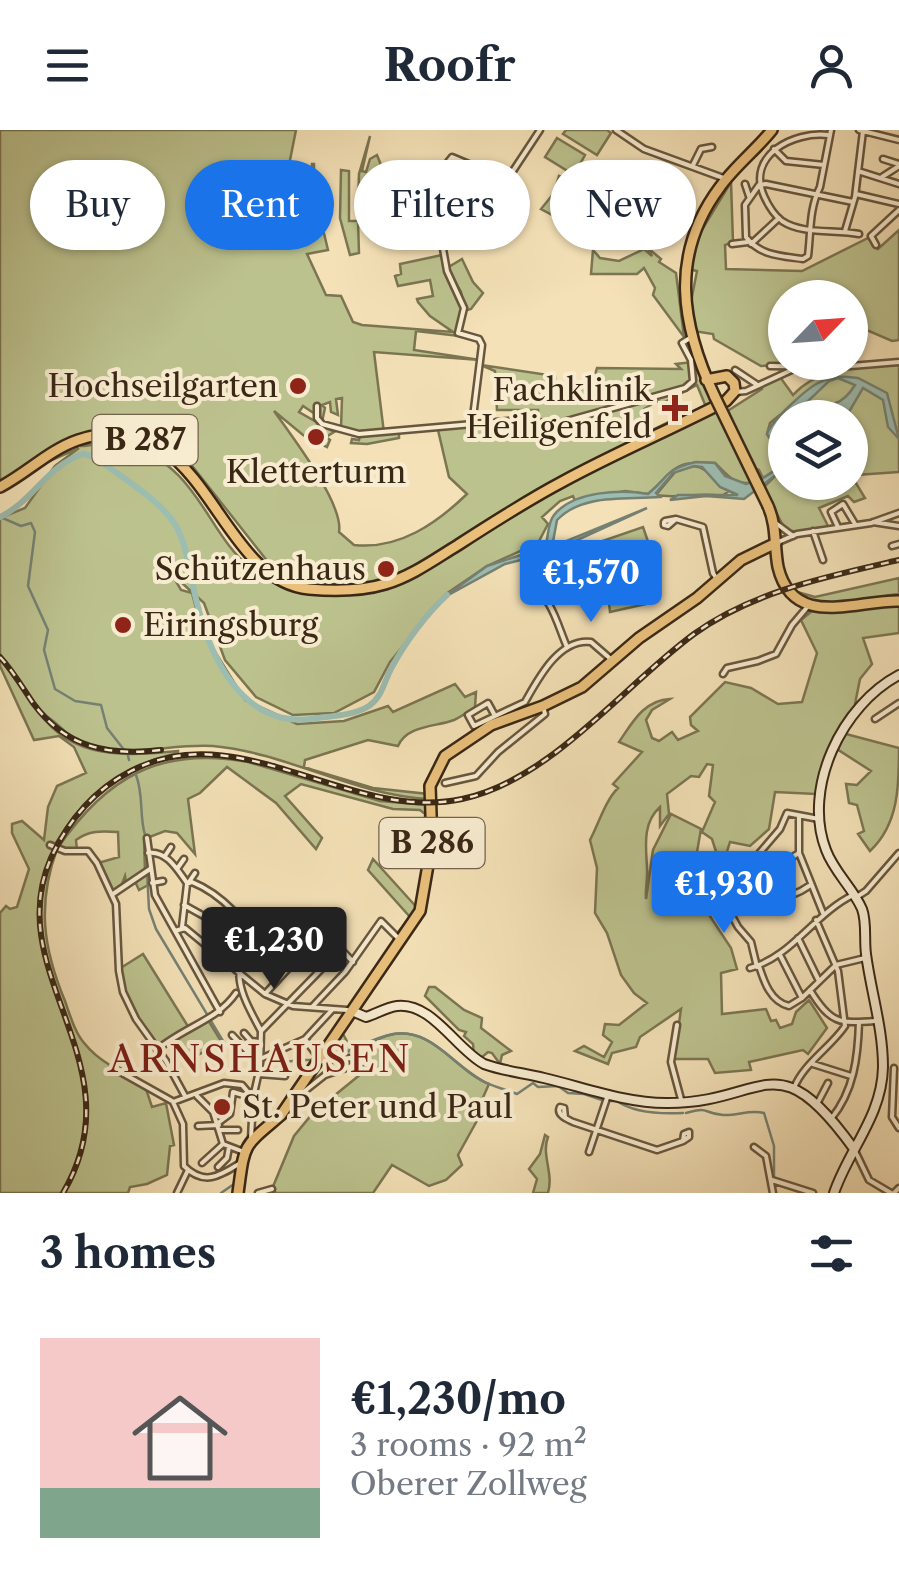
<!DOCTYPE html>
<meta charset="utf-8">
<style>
body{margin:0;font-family:"Libre Caslon Text",serif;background:#f2f2f3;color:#1f2937;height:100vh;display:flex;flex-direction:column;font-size:38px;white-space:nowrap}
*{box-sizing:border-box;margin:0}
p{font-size:32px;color:#747a83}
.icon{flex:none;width:55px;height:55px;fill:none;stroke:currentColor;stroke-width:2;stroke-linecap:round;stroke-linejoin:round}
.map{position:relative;height:1063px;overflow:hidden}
.sheet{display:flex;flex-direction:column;background:#fff;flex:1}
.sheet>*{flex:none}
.banner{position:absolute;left:30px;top:30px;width:840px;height:90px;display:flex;gap:20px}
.needle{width:65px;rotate:65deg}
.controls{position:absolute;left:768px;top:150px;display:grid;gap:20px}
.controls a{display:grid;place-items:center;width:100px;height:100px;border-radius:50%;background:#fff;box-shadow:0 2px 8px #0004;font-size:50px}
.price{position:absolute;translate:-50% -85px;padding:0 22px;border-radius:10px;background:#1a73e8;color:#fff;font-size:32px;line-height:65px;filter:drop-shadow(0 2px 5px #0008)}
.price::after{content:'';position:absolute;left:50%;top:60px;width:30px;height:22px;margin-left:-15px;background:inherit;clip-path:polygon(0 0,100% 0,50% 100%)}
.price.on{background:#222;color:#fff}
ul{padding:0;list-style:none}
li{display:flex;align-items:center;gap:30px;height:250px;padding:0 40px}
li+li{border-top:2px solid #e0e1e3}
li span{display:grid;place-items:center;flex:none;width:280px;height:200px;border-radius:0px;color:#555}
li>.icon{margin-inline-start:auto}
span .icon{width:120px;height:120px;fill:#fffc;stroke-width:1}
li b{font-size:42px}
h2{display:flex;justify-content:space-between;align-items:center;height:120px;padding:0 40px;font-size:42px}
.chip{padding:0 35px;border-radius:45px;background:#fff;box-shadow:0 2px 8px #0004;font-size:35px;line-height:90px}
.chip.on{background:#1a73e8;color:#fff}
header{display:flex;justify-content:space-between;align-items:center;height:130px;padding:0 40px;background:#fff;font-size:45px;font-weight:700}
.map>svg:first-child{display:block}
.green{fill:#bcc28e;stroke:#7b7552;stroke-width:2.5}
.water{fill:#9cbdb1;stroke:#758173;stroke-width:2.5;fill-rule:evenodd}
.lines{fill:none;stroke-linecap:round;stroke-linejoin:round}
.stream{stroke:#758173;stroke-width:2.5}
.river{stroke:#9cbdb1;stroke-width:6}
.street-casing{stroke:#68563e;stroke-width:9}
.secondary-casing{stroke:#3a2816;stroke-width:12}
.primary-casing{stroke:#3a2816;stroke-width:14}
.street{stroke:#f8ecd0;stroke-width:4}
.secondary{stroke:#f8ecd0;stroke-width:8}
.primary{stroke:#eac07c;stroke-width:9}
.rail-casing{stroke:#3a2816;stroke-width:6}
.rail{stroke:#f8ecd0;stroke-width:2.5;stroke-dasharray:8;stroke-linecap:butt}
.primary-bridge-casing{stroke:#3a2816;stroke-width:14;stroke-linecap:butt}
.primary-bridge{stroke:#eac07c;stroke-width:9}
.poi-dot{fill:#8f2418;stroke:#f8ecd0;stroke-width:4}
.labels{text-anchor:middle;stroke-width:8;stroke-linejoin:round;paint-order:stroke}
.shield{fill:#f8ecd0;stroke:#73634e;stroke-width:2.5}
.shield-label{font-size:30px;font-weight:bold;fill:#3a2816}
.poi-label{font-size:32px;fill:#3a2816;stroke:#f8ecd0;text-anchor:end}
.quarter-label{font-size:38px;letter-spacing:2.5px;fill:#7a1f14;stroke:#f8ecd0}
</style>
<header><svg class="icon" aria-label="menu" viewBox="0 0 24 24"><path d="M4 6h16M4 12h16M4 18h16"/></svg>Roofr<svg class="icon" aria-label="person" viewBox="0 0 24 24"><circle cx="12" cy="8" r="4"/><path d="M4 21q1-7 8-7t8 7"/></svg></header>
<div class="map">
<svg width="899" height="1063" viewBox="0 0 899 1063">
<rect width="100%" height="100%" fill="#f4e1b7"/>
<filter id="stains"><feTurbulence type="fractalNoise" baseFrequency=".002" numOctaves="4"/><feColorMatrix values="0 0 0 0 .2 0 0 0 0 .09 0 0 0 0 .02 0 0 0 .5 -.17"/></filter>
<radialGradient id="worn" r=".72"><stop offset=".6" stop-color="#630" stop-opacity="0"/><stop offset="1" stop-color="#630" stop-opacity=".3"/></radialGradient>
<path class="green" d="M0,0H296L287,45L290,84L299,92L294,79L296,64L302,92L310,91L312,34H314V90L321,91L328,120L307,124L326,165L341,166L353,192L362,195L453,202L430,186L418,172L417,169L433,166L430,150L398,156L395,146L401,144L400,134L442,125L447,145L463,175L456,202L459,206L416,201L414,220L480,230L374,222L384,303L399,302V308L367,314L351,313L352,309L359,310L360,305L368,303L341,298L342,268L336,269L338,285L331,282L330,272L322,275L325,278L322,292L317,280L315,284L303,276L299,282L334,302L326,307L330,310L327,317L303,305L274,281C291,305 344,374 339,402L354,415C399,420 437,393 467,364L449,347L438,300L508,292L542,293L538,290V280H497L495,241L481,235L555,246L556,256L592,255L597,238L681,239L676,234L693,232L684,214L688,213L695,231L693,232L714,274L706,277L697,255L663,273L657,271L644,279C640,289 643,294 652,300L687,283L692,285C642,311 589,333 540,361C466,405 365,496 276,442L178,318L121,298L80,316C94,316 112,309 126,314C228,345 200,459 327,463C348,464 367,465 388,459L389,454L437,430L541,365L715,279L729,280L762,259L761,256L780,247L793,265C819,236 862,237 899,233V342L856,345L854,350L865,368L854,372L848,366L819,378L828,396L796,402L785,399L763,358L776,345L785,343V352H850V288H785V305L780,300L785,290L780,285L770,293L767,304L773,313H785V334L763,348L759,340L744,334L753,352C734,357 726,343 715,333C670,330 677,340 648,364L625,361L575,371L573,366L560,371L542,387L548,394L538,413L487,436L446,464L390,532L374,562L334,583L293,585L256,567L225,530L204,473L171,443L181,460L192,463L202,501L245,570L297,594L344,591L388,576L393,582L455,554L465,567L476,562L475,577C469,581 461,587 454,590C436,597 407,595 398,616L368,610L305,630L304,637L313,640L373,658L428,664L429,669C353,665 288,623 213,616C170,613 124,630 83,613C66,607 55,588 40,583C72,630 127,626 178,621V623C119,636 84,666 54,716L57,719C106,647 160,616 248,632L380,671L427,675C434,698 431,721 427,745L423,744L425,684L420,680L393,679L301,654L285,666L322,708L316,719L276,673L227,637L200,663L188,669L195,724L177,703L165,701L144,709L145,740L150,754L139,760L133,747L126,752L125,746L122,754L112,761L98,733L119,727L118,702C102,701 89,700 76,710L77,721L57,719C37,774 43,818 65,871C70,885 75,903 85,914C99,932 124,943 144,953L152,977L166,973L174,1015L170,1016L167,1045L147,1054L130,1057L128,1063H0V783L6,776L10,779L17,777L29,739L12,703V694L22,691L44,710L48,677L57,656L86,643L74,617L59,606L34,610L0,536V388L25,378L55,336L79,318L0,353Z
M566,0H607L611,3L597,25L563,4Z
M370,6L362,41L366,42L370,29L377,25L381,35L377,45L379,73L358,75L359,44Z
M557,8L585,25L574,45L545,27Z
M341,40L349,41V91H358L359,123L350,125L340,88Z
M559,46L584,55L577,67H569L558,88L541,79L554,63Z
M731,52L733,112L725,115L726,139L802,141L868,108L878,119L899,100V210L892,211L855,195L857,188L850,187V168H785L781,234L761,236L714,209L713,204L693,201L690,177L697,141L688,139L697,108Z
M586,54L602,63L615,82L601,81L593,105L566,93Z
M648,118L661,129L659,132L676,143L684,207L653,165L655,158L644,138L637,144H591L593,120L600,128L619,131L644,119L652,126Z
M462,129L473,152L483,163L471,179L464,181L461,162L447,138Z
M694,336C711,338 715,355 729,361L722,366C700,362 677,369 656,365L676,341Z
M643,397L654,429L649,431L655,472L610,482L607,457H587L564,465L553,428Z
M899,448V464C869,466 825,487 801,463L815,467Z
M899,473V503L863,508L872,534L860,549L855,574L858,576L823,636L816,664L775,662L769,699L750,716L730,712L725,728H718L712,709L702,702L715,672L709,666L713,635L707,634L699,647L691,646L667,664L669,684L660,696V677C642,693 646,717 647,737C648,748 645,759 646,769L653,720L671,684L701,699L697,722L716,756L698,768L731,818L737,839L721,843L722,884L766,879L771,891L776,890L780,898L792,894L796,882L809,870L827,898L808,924L803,920L749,932L751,940L715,943L708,929H674L681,879L640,907L636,917L612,923L608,934L575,921L584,916L604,927L612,912L603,905L605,894L619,895L647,873L634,863L621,845L607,803L595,783L597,738L590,710C599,693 605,671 618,658L613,654L642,622L619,612C632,593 644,570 670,569L652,580L646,590L652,608L659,611L672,602L678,610L698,601L691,595L690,587L725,552L751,558L778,574L802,572L817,523L801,490L812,481Z
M846,604L899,618C899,655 899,694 870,721L858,704L864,701L857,675L849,673L846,654L857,655L871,641L837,619Z
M373,729L420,781L401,810L396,805L410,787L368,740Z
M143,824L189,898L157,920L123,862L119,839Z
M429,857H435L464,880L482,888L481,898L511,921L502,925L500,934L492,923L488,922L481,928L474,924L473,914L464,906L466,902L459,900L425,866Z
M208,890L221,911L190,930L177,908Z
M341,900L352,921C365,916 377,908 390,905C432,895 455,940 489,954L481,972L484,978L458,1025L462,1035L446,1050L429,1056L392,1035L373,1063H276L272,1059L294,1006L313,983L367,939L369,929H321Z
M545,1005L548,1007C541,1025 554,1043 548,1063H533L537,1049L529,1039L540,1024Z"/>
<path class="water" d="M848,247L858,248L887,263L899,309L888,297L883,270L863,258L846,287H816L800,279L780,294L785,313H773L767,304C770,292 805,260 818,253C826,249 838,246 848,247ZM838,248L855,255C842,276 829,278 806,273L829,251Z
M696,332L715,333L725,346L746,354L760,350L785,334V343L776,345L744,369L706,366L670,370L678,365H738L720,357L702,337L694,336L673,343L656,363L660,367C626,370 583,363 557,390L552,417L647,378L549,423L505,434L443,468L487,436L545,417C549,406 547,394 554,385C573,361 621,359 648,364C671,345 663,340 696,332Z"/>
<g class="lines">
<path class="stream" d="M0,387L21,396L31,393L35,402L28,456L48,500L44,520L55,559L75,571L101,575L107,598L125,621
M127,621L129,630
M136,645C144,666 139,685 145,705L149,779L156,799L223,911L257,937L298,930
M326,928C350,924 370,908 393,904C430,898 452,934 481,950C492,957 506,959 517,964L533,953L538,957L558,956L568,963L584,964L602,970
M303,930H311
M609,971H617C634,983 664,984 683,983
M686,983C711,976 701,983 723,985C737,986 750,979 764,983L774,1016V1057
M221,1063L234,1054"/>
<path class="river" d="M0,387C32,372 48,335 83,324L95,327C119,346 161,370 176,396C188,418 190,445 196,469C210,529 244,601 317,588C334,586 355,585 369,576C383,566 384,551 392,537C405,513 427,483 447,465"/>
<g class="street-casing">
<path id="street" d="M616,0L644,19L726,49
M831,0L820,57C809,79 811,102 808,126L803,129C782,126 760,126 746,107L745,75L759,55L766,54L853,72
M859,0L899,10
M828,5C794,1 746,25 764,66C768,75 774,85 782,91C803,105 835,99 859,104
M774,19L786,31L824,35
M883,29L899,34
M693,35L701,19L712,17
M858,41L899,54
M882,47L899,36
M745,54L749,66
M856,64L899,74
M845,101L855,67L863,1
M732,114L748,112
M751,114L779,88
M876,115L871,106L899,80
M770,236L839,237L899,232
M735,240L756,254
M736,262L746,261L796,238
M317,276V288L322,294L359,304L519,290L556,294L685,258L693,251L691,230L682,213L690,208
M472,295L482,215L479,209L458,203L464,178L447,141L438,91L448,32L452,27L504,49L511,44L540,0
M665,391L676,389L703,397L713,443L718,451
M664,392V395L668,396L676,389
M873,392L899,396
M777,394L793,406
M838,397L831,382L843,374L855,394
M813,401L823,430
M776,413L797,404L871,393L899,383
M892,416L899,414
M529,454C552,467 557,494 567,517
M723,544L727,538L758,531L776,524L792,495L809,475
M494,584L488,573L468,585L474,596L525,572C538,549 559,508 591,512L613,531
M875,589L899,573
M445,653L476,646L498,622L545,584L543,576
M799,687V723L823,783
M147,708L155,765L220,882
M50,715L65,721H88L97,733L116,774L119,841L123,862L136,889L166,931L185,966
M148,723C166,720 177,739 187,753
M165,726L171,717
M750,734L780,699L787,683L819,689
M177,739L184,729
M189,752L195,743
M152,753L163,751
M735,756C762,767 782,775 809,756
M113,764L150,739
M720,764L738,797L751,812L757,837
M855,768L866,761L899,723
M724,772L735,756L741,733L771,740L799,723
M184,775L211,790L243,819
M182,797L187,754L192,752C234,769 256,810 283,843
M248,798C234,848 236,855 261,901
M175,801L185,798L265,864L293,876L347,880
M798,808L819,851
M335,813L353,832
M780,825L802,868
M759,836C764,852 771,872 789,876L802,868L836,835L865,828
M750,838C792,827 814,784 853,765
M810,860C830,893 839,894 875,891
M265,864L297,829
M312,877L345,842L381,791L398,808
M677,895L671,932L682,973
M244,903L251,911L259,912
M232,905L250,924L260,929L305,909L321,931L350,928L364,932
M305,909L332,880
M157,920C182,898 218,890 236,863
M813,934L851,946
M894,938L892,987L899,998
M115,939L172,971
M259,944L285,946
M794,958C803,934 831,917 845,896L838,841L816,790
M301,964L325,945L364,932
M197,966L213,982L223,1014L244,1022
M817,974L828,953
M565,988L564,978L560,977C556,985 567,989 573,992L657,1020L683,1011L684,1004L689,1002V1007L683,1011
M831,989C854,961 858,927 859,892
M218,993L230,984L233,962L253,968L260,937L261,901L341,819
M198,996L219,995
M219,1000H238
M754,1017L766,1026L773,1063
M589,1022L607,968
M856,1023L869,1050L891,1063
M242,1032C221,1045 205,1057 184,1036L183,994L173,972L224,953L242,955L253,968L251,1009
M202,1033L223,1014
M218,1037L227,1028L229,1017
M772,1050L813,1063
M177,1063L188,1040
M258,1063L272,1059
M894,1063L899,1058"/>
</g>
<g class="secondary-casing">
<path id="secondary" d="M352,881L366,887C376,884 387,877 397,876C432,872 456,919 484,934C503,941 524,943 544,948C583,957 625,973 666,973C766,974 774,908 854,1019
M834,1063C849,1019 882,986 883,937C883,898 871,862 866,824C864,810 867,792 862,779C853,758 834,742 826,720C802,658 842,575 899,545"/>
</g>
<g class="primary-casing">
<path id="primary" d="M715,267C681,195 669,125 720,57C735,36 756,20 772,0
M0,357C27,343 49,320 78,310C207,268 214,450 309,459C333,461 362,461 385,454C412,446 435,429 458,415C492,393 526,371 562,352C615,323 672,299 726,271L735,261L734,253L727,246L706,250
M768,376C777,396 774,416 778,437C793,500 856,470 899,471
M238,1063C245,1012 242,1018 281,985L420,781L432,712L430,656L445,626L491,595L543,576L582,557L639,508L697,468L741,430L776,413"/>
</g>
<use href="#street" class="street"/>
<use href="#secondary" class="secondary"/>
<use href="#primary" class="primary"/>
<g class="rail-casing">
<path id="rail" d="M0,527C13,541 22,557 33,573C66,618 108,626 161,620
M63,1063C139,934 0,844 51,728C68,691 94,660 131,641C241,584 349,693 462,669C551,650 623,556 694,504C753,461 830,446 899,430"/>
</g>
<use href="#rail" class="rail"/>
<g class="primary-bridge-casing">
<path id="primary-bridge" d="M715,267L768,376"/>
</g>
<use href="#primary-bridge" class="primary-bridge"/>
</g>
<g class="poi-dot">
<circle cx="298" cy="256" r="10"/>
<path d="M670 263h10v10h10v10h-10v10h-10v-10h-10v-10h10z"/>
<circle cx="316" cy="307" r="10"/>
<circle cx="386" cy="439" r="10"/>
<circle cx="123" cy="495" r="10"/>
<circle cx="222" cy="977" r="10"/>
</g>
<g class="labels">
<g class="shield">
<rect x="92.5" y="285" width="105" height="50" rx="8"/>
<rect x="379.5" y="688" width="105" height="50" rx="8"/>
</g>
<g class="shield-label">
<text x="145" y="320">B 287</text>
<text x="432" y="723">B 286</text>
</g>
<g class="poi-label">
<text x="278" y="267">Hochseilgarten</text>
<text x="652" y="271">Fachklinik<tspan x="652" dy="37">Heiligenfeld</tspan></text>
<text x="316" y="353" text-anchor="middle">Kletterturm</text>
<text x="366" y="450">Schützenhaus</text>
<text x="143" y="506" text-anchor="start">Eiringsburg</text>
<text x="242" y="988" text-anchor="start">St. Peter und Paul</text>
</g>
<g class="quarter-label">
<text x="260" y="942">ARNSHAUSEN</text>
</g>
</g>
<rect width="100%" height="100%" filter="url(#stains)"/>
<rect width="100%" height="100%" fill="url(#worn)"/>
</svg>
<div class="controls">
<a><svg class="needle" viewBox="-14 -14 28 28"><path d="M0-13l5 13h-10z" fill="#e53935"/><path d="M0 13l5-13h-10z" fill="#747a83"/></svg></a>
<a><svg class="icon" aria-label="layers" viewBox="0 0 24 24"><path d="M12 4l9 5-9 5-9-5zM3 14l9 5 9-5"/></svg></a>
</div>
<b class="price" style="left:591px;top:495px">€1,570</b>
<b class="price" style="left:724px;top:806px">€1,930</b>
<b class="price on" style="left:274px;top:862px">€1,230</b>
<div class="banner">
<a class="chip">Buy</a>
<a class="chip on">Rent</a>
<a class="chip">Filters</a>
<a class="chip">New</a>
</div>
</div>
<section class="sheet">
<h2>3 homes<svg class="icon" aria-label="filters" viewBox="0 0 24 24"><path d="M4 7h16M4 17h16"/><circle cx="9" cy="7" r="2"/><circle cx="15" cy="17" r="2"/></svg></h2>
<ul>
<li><span style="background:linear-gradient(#f6c9c9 75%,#7fa58c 0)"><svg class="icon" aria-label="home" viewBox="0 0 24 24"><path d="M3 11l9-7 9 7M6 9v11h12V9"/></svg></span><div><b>€1,230/mo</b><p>3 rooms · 92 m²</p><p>Oberer Zollweg</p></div></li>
</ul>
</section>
